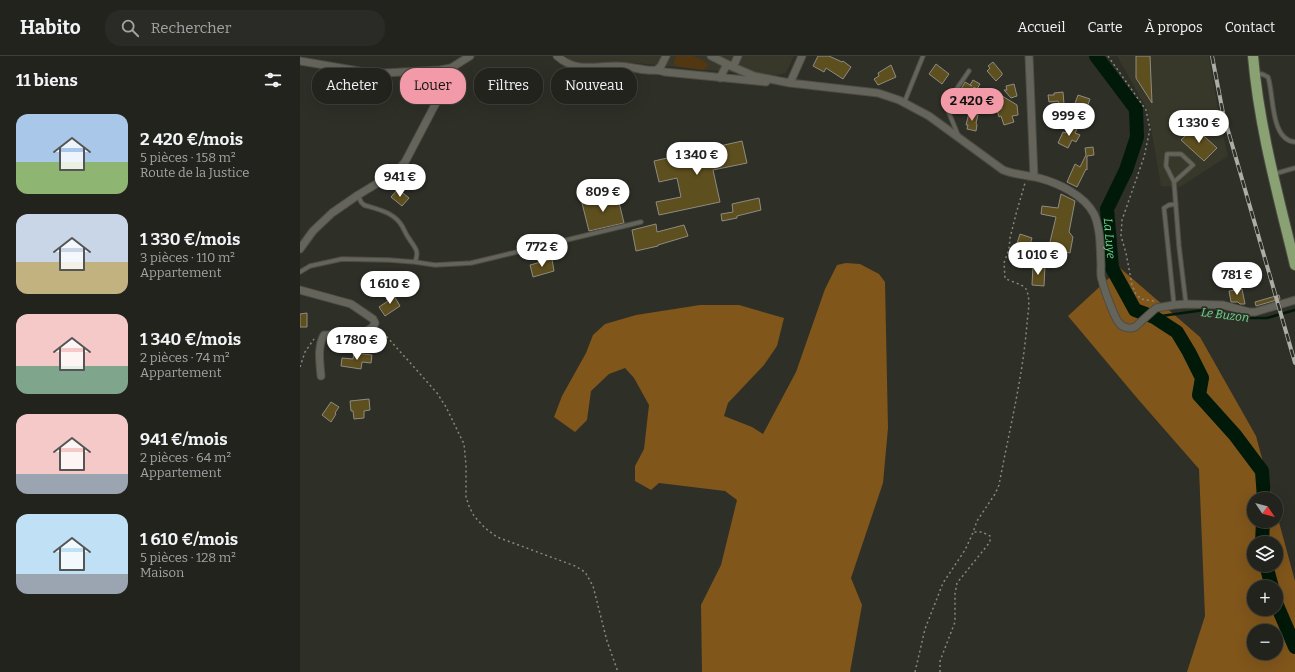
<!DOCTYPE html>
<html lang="fr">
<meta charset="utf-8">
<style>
body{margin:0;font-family:Bitter,serif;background:#2a2b26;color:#f1f3f6;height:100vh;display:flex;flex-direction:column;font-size:15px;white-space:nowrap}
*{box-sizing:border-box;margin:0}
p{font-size:13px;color:#a2a4a4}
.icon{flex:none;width:22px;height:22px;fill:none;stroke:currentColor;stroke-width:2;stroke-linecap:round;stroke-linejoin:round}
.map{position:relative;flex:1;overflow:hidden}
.drawer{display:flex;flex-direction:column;background:#22231d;width:300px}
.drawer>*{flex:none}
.hud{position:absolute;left:12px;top:12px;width:380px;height:36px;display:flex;gap:8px}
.needle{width:26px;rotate:125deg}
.fabs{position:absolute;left:947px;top:436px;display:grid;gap:8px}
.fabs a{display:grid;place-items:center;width:36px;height:36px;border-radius:50%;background:#22231d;box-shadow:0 4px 16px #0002,0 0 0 1px #3f403b;font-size:20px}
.price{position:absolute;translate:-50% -34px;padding:0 9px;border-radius:14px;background:#fff;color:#222;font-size:13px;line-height:26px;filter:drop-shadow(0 1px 2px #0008)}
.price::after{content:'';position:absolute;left:50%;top:24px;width:12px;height:9px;margin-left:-6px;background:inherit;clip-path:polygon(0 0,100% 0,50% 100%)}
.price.selected{background:#f39aa8;color:#111}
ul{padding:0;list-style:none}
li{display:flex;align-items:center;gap:12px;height:100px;padding:0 16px}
li span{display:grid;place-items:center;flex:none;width:112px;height:80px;border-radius:12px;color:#555}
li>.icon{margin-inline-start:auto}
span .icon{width:48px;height:48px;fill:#fffc;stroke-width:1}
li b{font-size:17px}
h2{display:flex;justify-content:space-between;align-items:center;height:48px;padding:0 16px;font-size:17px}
.tag{padding:0 14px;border-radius:16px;background:#22231d;box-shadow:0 4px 16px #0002,0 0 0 1px #3f403b;font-size:14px;line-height:36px}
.tag.selected{background:#f39aa8;color:#111}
header{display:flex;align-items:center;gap:24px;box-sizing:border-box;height:56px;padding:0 20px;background:#22231d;border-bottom:1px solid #3f403b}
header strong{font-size:19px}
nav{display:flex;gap:22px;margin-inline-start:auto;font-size:14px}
.search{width:280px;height:36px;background:#2a2b26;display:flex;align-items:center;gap:10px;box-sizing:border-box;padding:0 14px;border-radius:16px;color:#a2a4a4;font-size:15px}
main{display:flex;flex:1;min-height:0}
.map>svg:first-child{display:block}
.built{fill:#37382a}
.green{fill:#533711}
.forest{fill:#80561b;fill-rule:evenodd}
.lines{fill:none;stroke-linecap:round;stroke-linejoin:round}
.stream{stroke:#011909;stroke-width:2.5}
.river{stroke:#011909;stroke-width:14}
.building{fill:#5e4f1f;stroke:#8f8b82}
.service-casing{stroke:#4d4d46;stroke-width:5.5}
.minor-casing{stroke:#4d4d46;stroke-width:9}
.primary-casing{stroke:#4d4d46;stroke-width:12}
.path{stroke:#888882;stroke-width:1.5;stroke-dasharray:2 3;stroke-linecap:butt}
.service{stroke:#64645b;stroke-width:3.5}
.minor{stroke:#64645b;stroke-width:7}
.primary{stroke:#8aa273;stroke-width:10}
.rail-casing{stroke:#adada8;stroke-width:4}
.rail{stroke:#2e2f27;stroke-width:2.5;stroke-dasharray:8;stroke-linecap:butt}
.labels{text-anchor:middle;stroke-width:3.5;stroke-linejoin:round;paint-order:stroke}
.water-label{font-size:12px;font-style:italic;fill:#6fda90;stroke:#2e2f27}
</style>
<header>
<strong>Habito</strong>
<div class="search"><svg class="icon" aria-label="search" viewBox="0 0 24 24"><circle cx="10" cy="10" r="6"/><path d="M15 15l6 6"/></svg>Rechercher</div>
<nav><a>Accueil</a><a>Carte</a><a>À propos</a><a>Contact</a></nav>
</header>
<main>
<section class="drawer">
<h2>11 biens<svg class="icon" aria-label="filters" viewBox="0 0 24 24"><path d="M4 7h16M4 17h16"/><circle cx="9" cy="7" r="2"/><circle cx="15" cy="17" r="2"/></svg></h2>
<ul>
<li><span style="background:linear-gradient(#a9c7e8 60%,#8fb573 0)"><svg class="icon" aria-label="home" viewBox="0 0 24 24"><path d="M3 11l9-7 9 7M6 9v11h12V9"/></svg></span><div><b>2 420 €/mois</b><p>5 pièces · 158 m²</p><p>Route de la Justice</p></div></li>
<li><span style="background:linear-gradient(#c9d6e8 60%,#c2b280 0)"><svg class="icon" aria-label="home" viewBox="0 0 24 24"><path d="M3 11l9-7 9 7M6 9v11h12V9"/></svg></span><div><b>1 330 €/mois</b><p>3 pièces · 110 m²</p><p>Appartement</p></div></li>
<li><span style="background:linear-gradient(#f6c9c9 65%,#7fa58c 0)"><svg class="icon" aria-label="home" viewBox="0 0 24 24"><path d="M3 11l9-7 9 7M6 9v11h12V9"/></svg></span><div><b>1 340 €/mois</b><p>2 pièces · 74 m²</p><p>Appartement</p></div></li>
<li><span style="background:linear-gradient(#f6c9c9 75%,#9aa5b1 0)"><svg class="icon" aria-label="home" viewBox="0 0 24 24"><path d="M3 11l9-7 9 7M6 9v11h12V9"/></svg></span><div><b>941 €/mois</b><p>2 pièces · 64 m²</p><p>Appartement</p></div></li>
<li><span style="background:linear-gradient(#bfe0f5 75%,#9aa5b1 0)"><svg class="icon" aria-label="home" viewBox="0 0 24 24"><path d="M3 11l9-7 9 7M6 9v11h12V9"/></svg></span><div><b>1 610 €/mois</b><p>5 pièces · 128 m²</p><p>Maison</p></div></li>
</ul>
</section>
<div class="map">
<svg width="995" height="616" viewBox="0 0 995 616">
<rect width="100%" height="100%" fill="#2e2f27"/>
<path class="built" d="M265,0H494L486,17L472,20L335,7H280L270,4Z
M817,0H909L920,66L928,100L880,131L861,130L848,55Z"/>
<path class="green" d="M377,0H393L407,7L408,9L405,13L403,14L375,10C373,6 375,3 377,0Z"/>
<path class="forest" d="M546,207L560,208L579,218L585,226L588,372L583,427L551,522L562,549L550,616H402L401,549L421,509L437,444L425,435L359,427L351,434L335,425V410L344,393L349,349L334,322L325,312L309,318L291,335L287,364L275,376L254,361L262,340L286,297L293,279L305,268L336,259L400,249H439L484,262L477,290L464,309L428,347L424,360L452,371L463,378L496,316L525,233L537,209Z
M820,212L900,281L956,380L973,443H954V465H976V455L995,525V616H887L905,560L899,413L837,342L768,260ZM954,487H976V509H954ZM954,531H976V553H954ZM954,575H976V597H954Z"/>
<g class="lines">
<path class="stream" d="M854,261L904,254L940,262H967L995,254"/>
<g class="river">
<path id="s1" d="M796,0L836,53L837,81L826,114L807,153L812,212L835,254L854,261L877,276L889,296L902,322L899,339L935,379L962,415L964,443"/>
<path d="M962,487L963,465"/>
<path d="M966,509L972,531"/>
<path d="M976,547L995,591"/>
</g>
</g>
<path class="building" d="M518,0H529L542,6L543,5L551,11L543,23L526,12L524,16L513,10Z
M836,0H850L852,47L836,22Z
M693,6L702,17V19L696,25L687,15L690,12L688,10Z
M636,8L649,18L642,28L629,18Z
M591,9L596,21L578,29L574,23L579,20L578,17Z
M673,24L680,28L677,33L674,31L662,51L654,46L665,26L672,30L670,29Z
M714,28L717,40L711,42L704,34H707L706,30Z
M763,36L764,48L759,49L758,45L749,46L748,39H754V37Z
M699,38L717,49L718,59L712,60L714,66L704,69L701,60L699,61L697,54L702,53Z
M778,39L790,43L786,54L774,50Z
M669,57L678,59L676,67L677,69L676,75L667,73L668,69H666Z
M769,70L777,73L775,77L780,79L776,86L772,84L768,92L758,87L763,76L766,77Z
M894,71L917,92L904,105L881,84Z
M442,85L447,107L413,114L420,146L359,159L356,146L381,141L377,122L359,126L354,105Z
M793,91L794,99L787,100V114L786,113L777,131L767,126L775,108L780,111L786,99L785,92Z
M98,133L109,142L102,150L91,141Z
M317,138L324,167L289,175L282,147Z
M761,138L775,145L769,176L773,181L770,197L761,195L760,200L750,198V186L756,161L741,158L742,150L758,152Z
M459,142L461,154L437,160V162L422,165L421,158L433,156L432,148Z
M356,168L357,176L384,169L388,180L358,189V190L336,195L332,174Z
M720,178L732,182L726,201L714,197Z
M252,203L254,215L233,221L230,209Z
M733,209L745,210L744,230L732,229Z
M942,233L945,248H940L938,246H931L929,235Z
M93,238L100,250L85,260L79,251L88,245L86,243Z
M979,239L980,243L956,250L955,246Z
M7,257V271H0V258Z
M54,297L72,299L71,307L62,306L61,313L41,310L42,302L53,303Z
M69,343L70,354L64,355V362L54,363L53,355H51L50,345Z
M31,346L39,351L35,357L36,358L31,366L22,359Z"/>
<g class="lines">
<g class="service-casing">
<path id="service" d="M955,19L962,18L968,21C974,38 970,84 995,86
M604,47L623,0
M658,79L647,52L651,41L669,15
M974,118L995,112
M874,126L866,110L867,98H881L893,109L874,126L879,190L886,248
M115,206L135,209L171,207L341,166
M0,216L10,210L42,203L89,204L115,206C120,194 114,191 108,181C105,177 104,172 100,167C92,156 77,153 64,149L61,146L58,139
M874,249L864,152L869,149L876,148"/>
</g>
<g class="minor-casing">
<path id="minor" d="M257,0C276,17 294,10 316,10C327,10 337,13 347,14C355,15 357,13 365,16L466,26
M411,0L433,11L454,20L490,27L578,37L599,44L629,60L703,114C716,119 726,119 739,122C758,127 784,139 794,158C801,174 800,192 801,209C801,214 800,220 802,224C804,233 814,261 819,267C823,272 830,273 835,271L856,252L874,249L886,248L923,249L949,256H955L995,244
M729,0L734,121
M0,5L70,17H84L140,14L151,12L170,0
M433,11L438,0
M358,13L361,10L366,0
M420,22L427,8
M490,27L502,0
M0,193L13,175L32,157L58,139L96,116L105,106L148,24L151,12
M0,234L51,248L73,263L75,267C71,280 36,279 24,279C17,291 20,307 21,320"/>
</g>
<g class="primary-casing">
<path id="primary" d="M953,0C959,71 978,139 995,209"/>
</g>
<path class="path" d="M808,0L846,54L850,73L844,101L822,164L821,180L826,197L832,229L836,238L841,243L854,245
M80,273L137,337L146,351L164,388L166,409V441L169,450L174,460L185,472L197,481L275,510L285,516L293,530L307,585L318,616
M0,311L5,296L14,283
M615,616L625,573L643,527L665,494L672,479L677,465L695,438L699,429C709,375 723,321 727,267C728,256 731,243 726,233C723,228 711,226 705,222L704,207L709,193L710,182L716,158L725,127
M640,616V605L655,566V538L657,527L690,486V480L682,476H674"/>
<use href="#service" class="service"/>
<use href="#minor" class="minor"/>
<use href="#primary" class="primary"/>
<g class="rail-casing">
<path id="rail" d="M912,0L923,57L995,307"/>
</g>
<use href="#rail" class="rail"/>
</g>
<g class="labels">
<g class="water-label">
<text dy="4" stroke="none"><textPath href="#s1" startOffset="202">La Luye</textPath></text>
<text transform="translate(925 259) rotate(7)" y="4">Le Buzon</text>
</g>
</g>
</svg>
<div class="fabs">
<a><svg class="needle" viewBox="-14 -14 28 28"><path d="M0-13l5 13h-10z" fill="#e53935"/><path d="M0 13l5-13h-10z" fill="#a2a4a4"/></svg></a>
<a><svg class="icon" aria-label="layers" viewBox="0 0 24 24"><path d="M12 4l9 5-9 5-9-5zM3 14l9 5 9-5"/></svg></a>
<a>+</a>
<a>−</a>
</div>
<b class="price selected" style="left:672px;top:66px">2 420 €</b>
<b class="price" style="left:769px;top:81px">999 €</b>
<b class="price" style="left:899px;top:88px">1 330 €</b>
<b class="price" style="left:397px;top:120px">1 340 €</b>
<b class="price" style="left:100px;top:142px">941 €</b>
<b class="price" style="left:303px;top:157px">809 €</b>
<b class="price" style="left:242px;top:212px">772 €</b>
<b class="price" style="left:738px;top:220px">1 010 €</b>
<b class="price" style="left:937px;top:240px">781 €</b>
<b class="price" style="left:90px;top:249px">1 610 €</b>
<b class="price" style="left:57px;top:305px">1 780 €</b>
<div class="hud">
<a class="tag">Acheter</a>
<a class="tag selected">Louer</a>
<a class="tag">Filtres</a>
<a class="tag">Nouveau</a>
</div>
</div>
</main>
